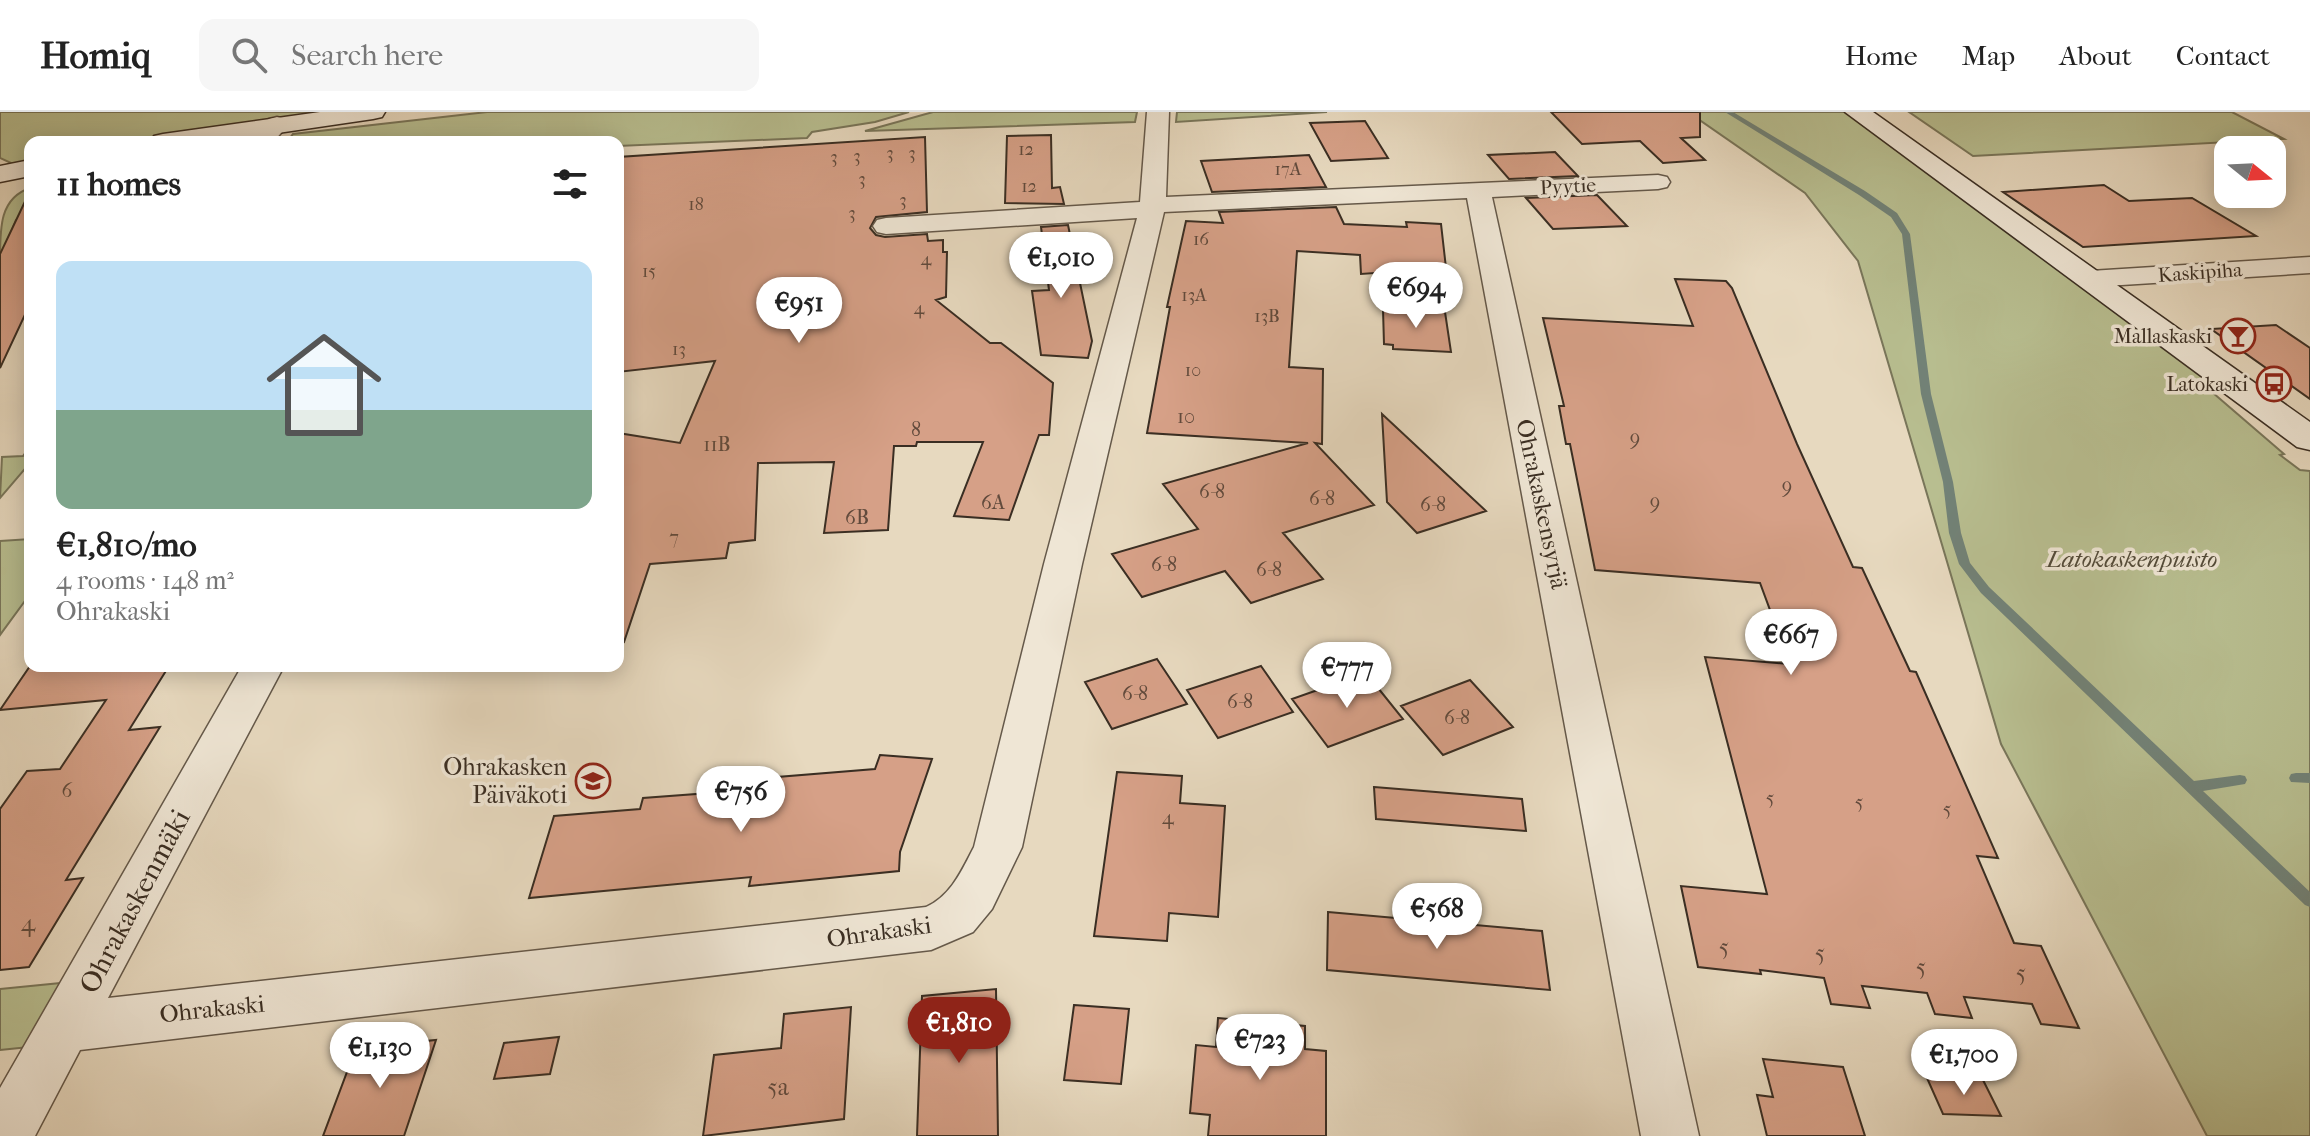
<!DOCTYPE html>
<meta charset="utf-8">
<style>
body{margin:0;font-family:"IM FELL French Canon",serif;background:#f6f6f6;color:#222;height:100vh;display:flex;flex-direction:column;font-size:30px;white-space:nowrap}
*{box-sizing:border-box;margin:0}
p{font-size:26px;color:#767676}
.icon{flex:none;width:44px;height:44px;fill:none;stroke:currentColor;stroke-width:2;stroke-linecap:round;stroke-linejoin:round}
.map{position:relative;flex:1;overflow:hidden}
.side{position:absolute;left:24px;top:24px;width:600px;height:536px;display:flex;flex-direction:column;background:#fff;border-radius:16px;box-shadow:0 4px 20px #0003}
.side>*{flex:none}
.needle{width:52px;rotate:108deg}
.fabs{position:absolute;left:2214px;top:24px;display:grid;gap:16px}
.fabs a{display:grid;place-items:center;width:72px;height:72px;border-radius:16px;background:#fff;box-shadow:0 4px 20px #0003;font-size:40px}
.price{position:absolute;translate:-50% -68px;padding:0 18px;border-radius:28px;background:#fff;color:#222;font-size:26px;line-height:52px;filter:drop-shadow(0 2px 4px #0008)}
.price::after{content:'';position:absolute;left:50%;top:48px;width:24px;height:18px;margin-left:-12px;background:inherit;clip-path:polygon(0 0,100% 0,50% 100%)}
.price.active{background:#8f2418;color:#fff}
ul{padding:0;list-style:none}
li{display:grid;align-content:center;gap:16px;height:424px;padding:0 32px}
li span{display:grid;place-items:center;height:248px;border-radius:16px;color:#555}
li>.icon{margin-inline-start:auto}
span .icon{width:144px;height:144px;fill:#fffc;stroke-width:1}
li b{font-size:34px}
h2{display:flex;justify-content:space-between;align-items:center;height:96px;padding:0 32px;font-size:34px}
header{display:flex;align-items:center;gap:48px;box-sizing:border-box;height:112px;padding:0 40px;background:#fff;border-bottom:2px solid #e0e0e0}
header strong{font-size:38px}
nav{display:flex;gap:44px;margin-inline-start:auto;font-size:28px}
.search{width:560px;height:72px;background:#f6f6f6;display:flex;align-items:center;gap:20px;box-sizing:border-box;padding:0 28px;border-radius:16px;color:#767676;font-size:30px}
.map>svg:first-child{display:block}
.green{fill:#b8be90;stroke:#79765a;stroke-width:2}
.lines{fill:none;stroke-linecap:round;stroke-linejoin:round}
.stream{fill:#728277;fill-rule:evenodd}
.building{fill:#d6a087;stroke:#3a2e23;stroke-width:2}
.street-casing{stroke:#65594a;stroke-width:3}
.secondary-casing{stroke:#3a2e23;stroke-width:3}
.street{fill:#efe6d5;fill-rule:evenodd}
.secondary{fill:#efe6d5;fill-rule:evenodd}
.labels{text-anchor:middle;stroke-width:7;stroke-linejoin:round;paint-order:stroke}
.far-number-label{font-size:18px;fill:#614a3c}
.far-street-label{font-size:20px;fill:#3a2e23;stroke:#efe6d5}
.far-poi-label{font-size:20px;fill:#3a2e23;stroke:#efe6d5;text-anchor:end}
.number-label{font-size:20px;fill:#614a3c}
.street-label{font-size:24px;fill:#3a2e23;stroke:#efe6d5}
.park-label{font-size:24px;font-style:italic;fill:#534b39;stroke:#efe6d5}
.poi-label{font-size:24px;fill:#3a2e23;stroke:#efe6d5;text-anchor:end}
.near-number-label{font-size:24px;fill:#614a3c}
.near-street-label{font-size:28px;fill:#3a2e23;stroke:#efe6d5}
</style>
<header>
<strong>Homiq</strong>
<div class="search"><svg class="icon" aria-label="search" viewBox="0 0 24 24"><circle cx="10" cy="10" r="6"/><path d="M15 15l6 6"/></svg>Search here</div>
<nav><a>Home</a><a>Map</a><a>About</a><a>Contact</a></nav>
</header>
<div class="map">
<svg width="2310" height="1024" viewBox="0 0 2310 1024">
<rect width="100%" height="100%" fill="#e7d9bf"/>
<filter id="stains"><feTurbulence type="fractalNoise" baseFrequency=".0025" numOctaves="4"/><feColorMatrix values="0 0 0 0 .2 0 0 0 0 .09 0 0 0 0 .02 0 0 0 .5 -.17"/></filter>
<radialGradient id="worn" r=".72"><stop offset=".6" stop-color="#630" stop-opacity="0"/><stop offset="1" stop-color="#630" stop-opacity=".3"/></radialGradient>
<path class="green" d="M0,0H342L146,30H30V50L13,52L0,46Z
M487,0H909L875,10L812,20L807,26L618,34V30H287L293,22Z
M933,0H1137L1135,10L865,19Z
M1177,0H1327L1176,10Z
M1688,0H1847L2208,267L2198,268L2284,342L2280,343L2300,358L2310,359V1024H2207L2001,632L1858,149L1805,81Z
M1909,0H2232L2284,27L1973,44Z
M30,76L23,107L16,108L0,147C0,115 0,86 30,76Z
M26,340H30V351L0,386L2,345L23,344Z
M30,427V482L0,523V429Z
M71,870L29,935L0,938V877Z"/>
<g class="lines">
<path class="stream" d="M1725,0H1733L1865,79L1897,101L1910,122L1931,282L1953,370L1961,421L1970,451L1989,475L2194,669L2240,663L2245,664L2247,668L2245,672L2203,679L2310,780V795L2305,793L1981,481L1959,452L1949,421L1943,370L1921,282L1902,122L1891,105L1859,83Z
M2296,661H2310V671L2291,670L2289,666L2291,662Z"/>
</g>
<path class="building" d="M1551,0H1700V25L1681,26L1705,48L1663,51L1640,29L1582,32Z
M1365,9L1388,46L1331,49L1310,11Z
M1051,23L1052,76L1060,75L1064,92L1005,91L1007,24Z
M925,25L927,100L876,105L870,116L876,123L885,125L927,122L928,129L943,128V140H947L946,185L936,188L990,231H1001L1053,271L1049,323H1039L1009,408L954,404L983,330H917L916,334H894L888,418L824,421L834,350L758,351L755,428L729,431L726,446L650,452L624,530L618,529V321L680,331L715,249L618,260V45Z
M1555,40L1578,64L1509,67L1488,43Z
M1309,43L1326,75L1212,80L1201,49Z
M2104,73L2129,89L2192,86L2256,124L2083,135L2003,80Z
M30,79V192L0,256V142Z
M1597,83L1627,114L1553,117L1526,86Z
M1336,95L1344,112L1407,115L1406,110L1441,112L1446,156L1361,162L1360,143L1297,139L1289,255L1323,257L1322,332L1315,331L1374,393L1283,421L1323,467L1251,491L1225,459L1142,485L1112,442L1198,417L1163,372L1308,331L1147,321L1170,195H1167L1186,109L1223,111L1219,100Z
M1068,113L1092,229L1088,246L1041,243L1032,179L1049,178L1041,115Z
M1675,167L1726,169L1732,176L1797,332L1853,455L1862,456L1910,559L1916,560L1998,746L1977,744L2014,831L2041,834L2079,916L2041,912L2032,892L1964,885L1972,906L1935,902L1927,881L1862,874L1870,896L1831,892L1824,866L1760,858L1761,862L1698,855L1681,774L1767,782L1705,545L1790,552L1760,471L1595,458L1570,332H1566L1559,294H1564L1543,206L1693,214Z
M1383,197L1445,200L1451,240L1393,237V233L1384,232Z
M2276,213L2310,236V287L2211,217Z
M1382,302L1486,399L1417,421L1387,390Z
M1157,547L1187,592L1112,617L1085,570Z
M30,554H169L129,618L160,615L66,768L83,766L29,855L0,858V697L27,659L60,657L106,588L0,598Z
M1261,554L1293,600L1218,626L1187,578Z
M1366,561L1403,607L1328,635L1292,587Z
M1470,568L1513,615L1443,643L1401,594Z
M880,643L932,647L900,740L899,759L749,774L751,765L529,786L554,704L640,697L643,686L763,677L765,666L875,657Z
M1117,660L1182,664L1180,691L1225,694L1218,805L1169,801L1167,829L1094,824Z
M1374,675L1522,687L1526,719L1376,707Z
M1328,800L1542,819L1550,878L1327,858Z
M996,877L998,1024H917L922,884Z
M1074,893L1129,897L1121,972L1064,968Z
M851,895L844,1007L703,1024L714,943L781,936L784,902Z
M1218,906L1305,914V937L1326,939V1024H1208L1210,1003L1190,1001L1196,933L1216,935Z
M559,925L550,962L494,967L504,931Z
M436,928L404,1024H323L356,936Z
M1763,947L1843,955L1865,1024H1767L1757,983L1773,985Z
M1927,966L1983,968L2001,1004L1943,1002Z"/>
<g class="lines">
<g class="street-casing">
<path id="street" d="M1147,0H1169L1166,85L1658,63L1667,65L1670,70L1667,75L1658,77L1492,85L1699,1024H1641L1467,86L1164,100L1082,452L1022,735L992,797L973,820L931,838L80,938L35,1024H0V976L242,554H284L108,886L926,795C951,784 962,758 974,735L1044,452L1137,106L886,122L877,120L873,114L877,108L886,106L1140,90Z
M277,5L285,7L289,12L273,30H248L269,7Z
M2310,145V161L2090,175L2080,173L2076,167L2080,161L2090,159Z"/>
</g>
<g class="secondary-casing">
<path id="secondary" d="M320,0H385L382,5L373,7L217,30H150L154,24L163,22Z
M1845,0H1873L2310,310V338L2297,335Z
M30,48V64L0,70V54Z"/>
</g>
<use href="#street" class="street"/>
<use href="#secondary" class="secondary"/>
</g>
<defs>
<g id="bar-ring" transform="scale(1.8)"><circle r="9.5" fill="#efe6d5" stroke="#8f2418" stroke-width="1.5"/><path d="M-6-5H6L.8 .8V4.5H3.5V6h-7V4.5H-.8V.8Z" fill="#8f2418"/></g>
<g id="bus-ring" transform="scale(1.8)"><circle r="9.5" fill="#efe6d5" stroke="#8f2418" stroke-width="1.5"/><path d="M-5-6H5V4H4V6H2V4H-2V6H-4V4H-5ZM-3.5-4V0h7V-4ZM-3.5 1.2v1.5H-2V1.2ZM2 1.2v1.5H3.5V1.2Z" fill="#8f2418"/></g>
<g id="school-ring" transform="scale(1.8)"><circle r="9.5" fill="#efe6d5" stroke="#8f2418" stroke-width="1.5"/><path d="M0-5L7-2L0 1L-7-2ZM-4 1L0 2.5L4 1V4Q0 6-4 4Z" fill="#8f2418"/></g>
</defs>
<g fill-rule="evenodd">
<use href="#bar-ring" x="2238" y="224"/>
<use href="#bus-ring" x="2274" y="272"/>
<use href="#school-ring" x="593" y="669"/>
</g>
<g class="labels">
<g class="far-number-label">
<text x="1026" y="43">12</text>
<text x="890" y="47">3</text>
<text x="912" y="47">3</text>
<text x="857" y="50">3</text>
<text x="834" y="51">3</text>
<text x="1288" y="63">17A</text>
<text x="862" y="73">3</text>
<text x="1029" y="80">12</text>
<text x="903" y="94">3</text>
<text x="696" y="98">18</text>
<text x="852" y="107">3</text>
<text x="1201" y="133">16</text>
<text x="926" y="153">4</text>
<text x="649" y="165">15</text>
<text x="1194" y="189">13A</text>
<text x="919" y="202">4</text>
<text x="1267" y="210">13B</text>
<text x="679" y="243">13</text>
<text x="1193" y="264">10</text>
</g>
<g class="far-street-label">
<text transform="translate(1568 74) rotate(-3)" y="7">Pyytie</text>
<text transform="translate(2200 160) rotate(-4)" y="7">Kaskipiha</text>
</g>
<g class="far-poi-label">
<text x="2212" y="231">Mallaskaski</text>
<text x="2248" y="279">Latokaski</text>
</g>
<g class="number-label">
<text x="1186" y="311">10</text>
<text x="916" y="324">8</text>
<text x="1635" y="333">9</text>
<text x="717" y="339">11B</text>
<text x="1787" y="381">9</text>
<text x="1212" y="386">6-8</text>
<text x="1322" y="393">6-8</text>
<text x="993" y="397">6A</text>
<text x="1655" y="397">9</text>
<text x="1433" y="399">6-8</text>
<text x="857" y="412">6B</text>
<text x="674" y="432">7</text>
<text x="1164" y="459">6-8</text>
<text x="1269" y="464">6-8</text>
<text x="1135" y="588">6-8</text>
<text x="1240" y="596">6-8</text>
<text x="1457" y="612">6-8</text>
<text x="67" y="685">6</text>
<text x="1770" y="693">5</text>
<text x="1859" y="697">5</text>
<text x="1947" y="704">5</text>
<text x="1168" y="712">4</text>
</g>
<g class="street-label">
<text transform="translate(1542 392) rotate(78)" y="8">Ohrakaskensyrjä</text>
<text transform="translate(879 820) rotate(-8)" y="8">Ohrakaski</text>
<text transform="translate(212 897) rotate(-6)" y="8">Ohrakaski</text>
</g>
<g class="park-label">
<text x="2132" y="455">Latokaskenpuisto</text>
</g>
<g class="poi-label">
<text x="567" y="663">Ohrakasken<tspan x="567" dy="28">Päiväkoti</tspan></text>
</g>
<g class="near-number-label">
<text x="28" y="819">4</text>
<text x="1724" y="843">5</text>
<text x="1820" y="849">5</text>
<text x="1921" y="863">5</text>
<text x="2021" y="869">5</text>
<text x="778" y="983">5a</text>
</g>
<g class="near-street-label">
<text transform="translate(134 789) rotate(-62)" y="10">Ohrakaskenmäki</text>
</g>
</g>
<rect width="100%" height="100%" filter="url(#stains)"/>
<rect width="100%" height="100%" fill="url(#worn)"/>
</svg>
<div class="fabs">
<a><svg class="needle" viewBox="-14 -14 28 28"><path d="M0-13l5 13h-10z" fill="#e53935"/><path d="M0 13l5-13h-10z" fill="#767676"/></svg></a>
</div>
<b class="price" style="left:1061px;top:188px">€1,010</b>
<b class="price" style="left:1416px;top:218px">€694</b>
<b class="price" style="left:799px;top:233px">€951</b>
<b class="price" style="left:1791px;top:565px">€667</b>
<b class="price" style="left:1347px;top:598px">€777</b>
<b class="price" style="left:741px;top:722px">€756</b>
<b class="price" style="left:1437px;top:839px">€568</b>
<b class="price active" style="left:959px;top:953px">€1,810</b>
<b class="price" style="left:1260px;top:970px">€723</b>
<b class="price" style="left:380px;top:978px">€1,130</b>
<b class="price" style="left:1964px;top:985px">€1,700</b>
<section class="side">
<h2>11 homes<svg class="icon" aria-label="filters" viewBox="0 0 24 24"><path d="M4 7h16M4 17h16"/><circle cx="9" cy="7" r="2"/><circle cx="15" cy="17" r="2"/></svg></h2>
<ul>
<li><span style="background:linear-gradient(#bfe0f5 60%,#7fa58c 0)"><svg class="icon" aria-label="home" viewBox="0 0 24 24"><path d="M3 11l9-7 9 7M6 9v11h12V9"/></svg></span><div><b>€1,810/mo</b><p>4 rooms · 148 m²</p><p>Ohrakaski</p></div></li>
</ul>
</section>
</div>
